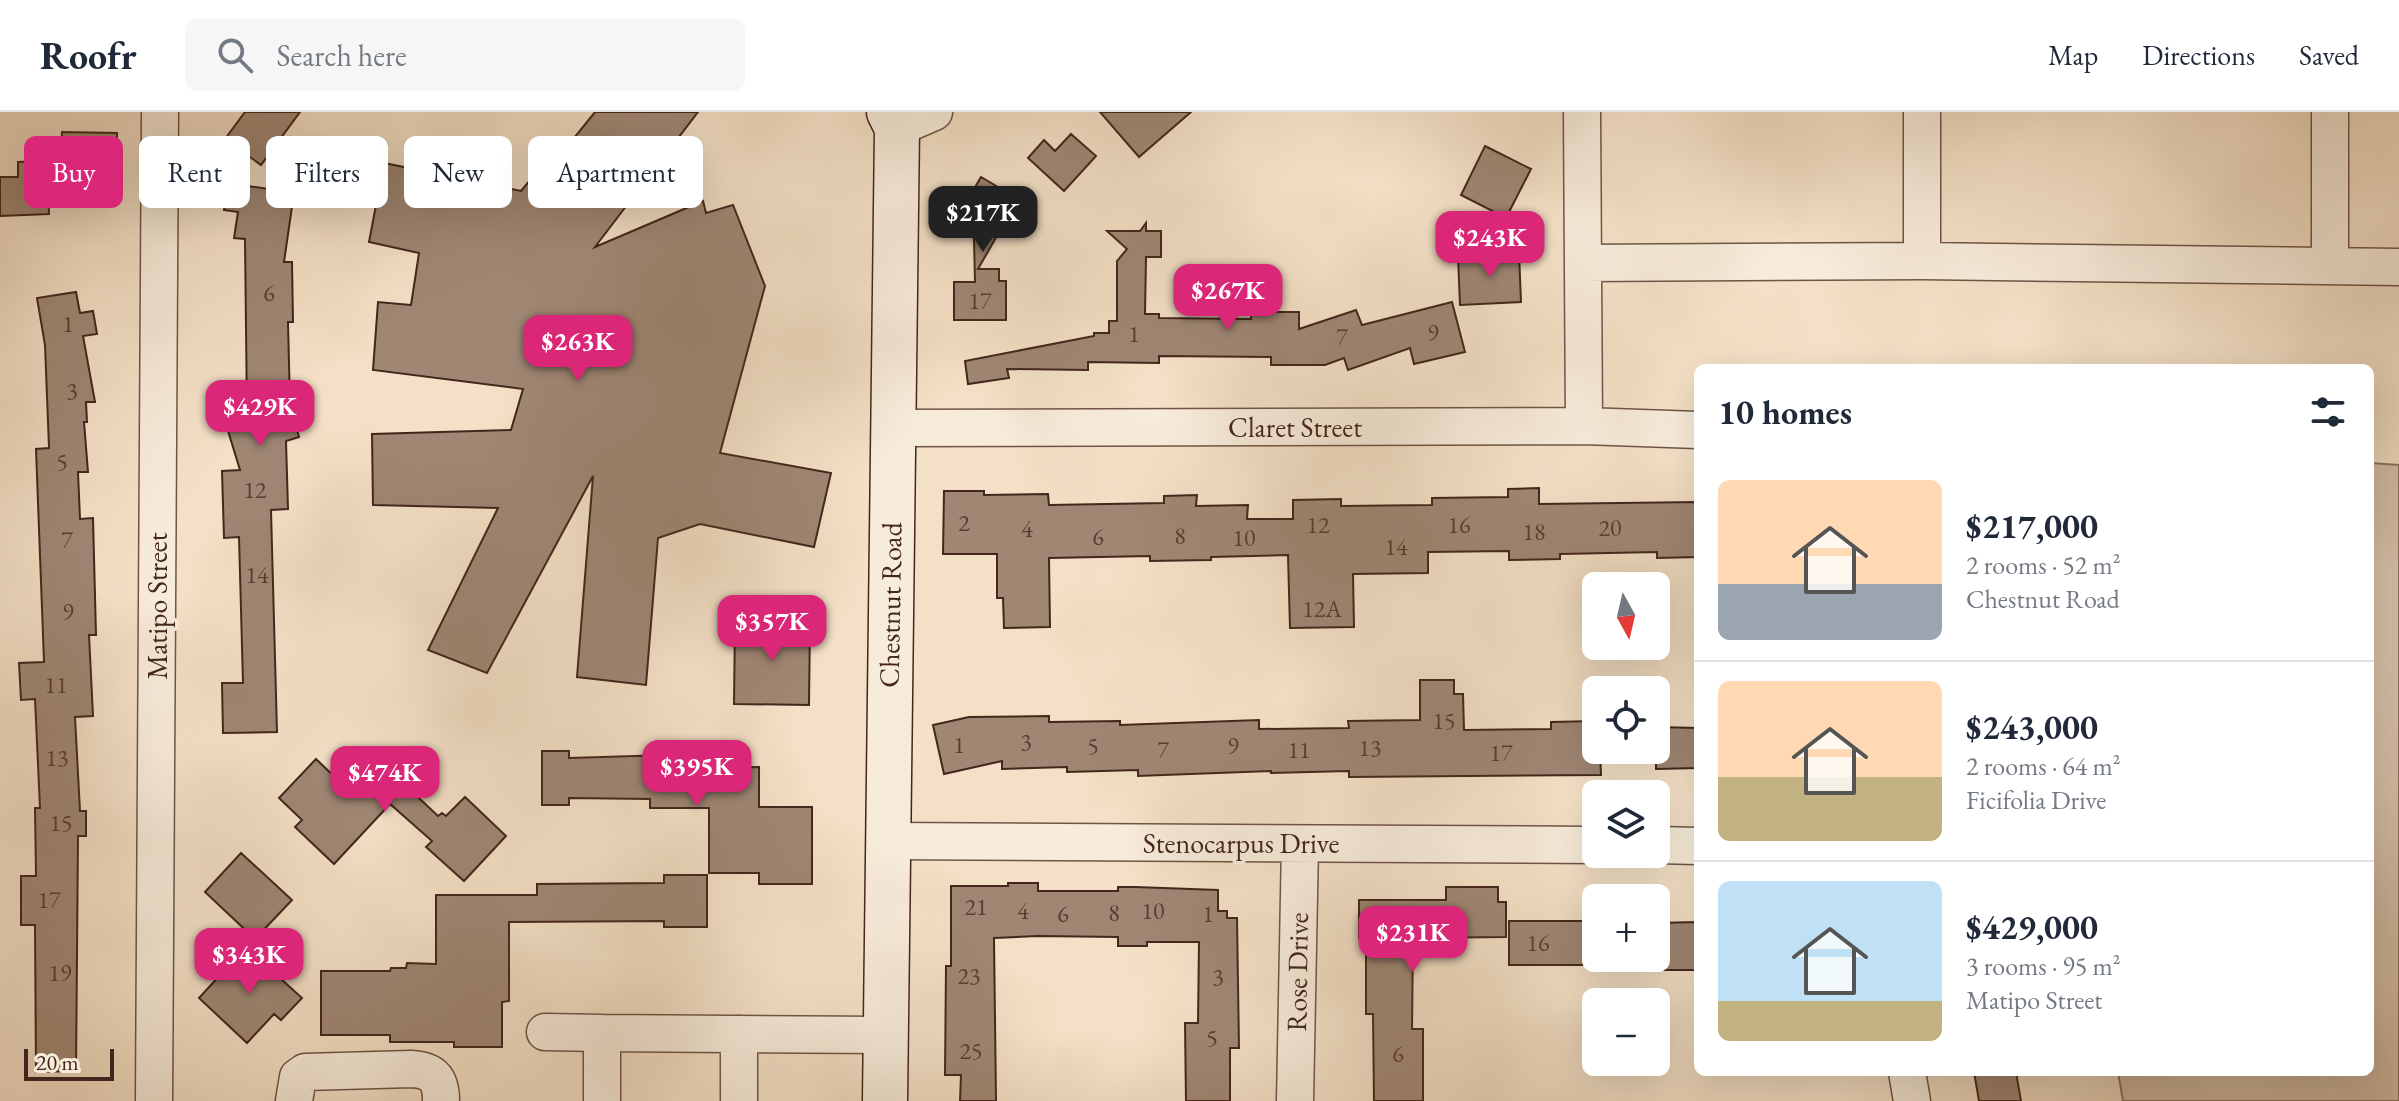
<!DOCTYPE html>
<meta charset="utf-8">
<style>
body{margin:0;font-family:"EB Garamond",serif;background:#f6f6f7;color:#1f2937;height:100vh;display:flex;flex-direction:column;font-size:30px;white-space:nowrap}
*{box-sizing:border-box;margin:0}
p{font-size:26px;color:#747a83}
.icon{flex:none;width:44px;height:44px;fill:none;stroke:currentColor;stroke-width:2;stroke-linecap:round;stroke-linejoin:round}
.map{position:relative;flex:1;overflow:hidden}
.drawer{position:absolute;left:1694px;top:252px;width:680px;height:712px;display:flex;flex-direction:column;background:#fff;border-radius:12px;box-shadow:0 8px 32px #0002}
.drawer>*{flex:none}
.guide{position:absolute;left:24px;top:24px;width:760px;height:72px;display:flex;gap:16px}
.needle{width:52px;rotate:172deg}
.fabs{position:absolute;left:1582px;top:460px;display:grid;gap:16px}
.fabs a{display:grid;place-items:center;width:88px;height:88px;border-radius:12px;background:#fff;box-shadow:0 8px 32px #0002;font-size:40px}
.scale{position:absolute;left:24px;bottom:20px;width:90px;box-sizing:border-box;padding-left:8px;border:4px solid #44261c;border-top:0;font-size:22px;line-height:28px;white-space:nowrap;color:#44261c;-webkit-text-stroke:6px #f7ebda;paint-order:stroke}
.price{position:absolute;translate:-50% -68px;padding:0 18px;border-radius:16px;background:#db2777;color:#fff;font-size:26px;line-height:52px;filter:drop-shadow(0 2px 4px #0008)}
.price::after{content:'';position:absolute;left:50%;top:48px;width:24px;height:18px;margin-left:-12px;background:inherit;clip-path:polygon(0 0,100% 0,50% 100%)}
.price.on{background:#222;color:#fff}
ul{padding:0;list-style:none}
li{display:flex;align-items:center;gap:24px;height:200px;padding:0 24px}
li+li{border-top:2px solid #e0e1e3}
li span{display:grid;place-items:center;flex:none;width:224px;height:160px;border-radius:12px;color:#555}
li>.icon{margin-inline-start:auto}
span .icon{width:96px;height:96px;fill:#fffc;stroke-width:1}
li b{font-size:34px}
h2{display:flex;justify-content:space-between;align-items:center;height:96px;padding:0 24px;font-size:34px}
.pill{padding:0 28px;border-radius:12px;background:#fff;box-shadow:0 8px 32px #0002;font-size:28px;line-height:72px}
.pill.on{background:#db2777;color:#fff}
header{display:flex;align-items:center;gap:48px;box-sizing:border-box;height:112px;padding:0 40px;background:#fff;border-bottom:2px solid #e0e1e3}
header strong{font-size:38px}
nav{display:flex;gap:44px;margin-inline-start:auto;font-size:28px}
.search{width:560px;height:72px;background:#f6f6f7;display:flex;align-items:center;gap:20px;box-sizing:border-box;padding:0 28px;border-radius:12px;color:#747a83;font-size:30px}
.map>svg:first-child{display:block}
.green{fill:#d5c0a9;stroke:#8c7362;stroke-width:2}
.building{fill:#9f8774;stroke:#44261c;stroke-width:2}
.lines{fill:none;stroke-linecap:round;stroke-linejoin:round}
.street-casing{stroke:#705446;stroke-width:39}
.secondary-casing{stroke:#44261c;stroke-width:47}
.street{stroke:#f7ebda;stroke-width:36}
.secondary{stroke:#f7ebda;stroke-width:44}
.labels{text-anchor:middle;stroke-width:7;stroke-linejoin:round;paint-order:stroke}
.number-label{font-size:24px;fill:#5b3e32}
.street-label{font-size:28px;fill:#44261c;stroke:#f7ebda}
</style>
<header>
<strong>Roofr</strong>
<div class="search"><svg class="icon" aria-label="search" viewBox="0 0 24 24"><circle cx="10" cy="10" r="6"/><path d="M15 15l6 6"/></svg>Search here</div>
<nav><a>Map</a><a>Directions</a><a>Saved</a></nav>
</header>
<div class="map">
<svg width="2399" height="989" viewBox="0 0 2399 989">
<rect width="100%" height="100%" fill="#f3e0c6"/>
<filter id="stains"><feTurbulence type="fractalNoise" baseFrequency=".0025" numOctaves="4"/><feColorMatrix values="0 0 0 0 .2 0 0 0 0 .09 0 0 0 0 .02 0 0 0 .5 -.17"/></filter>
<radialGradient id="worn" r=".72"><stop offset=".6" stop-color="#630" stop-opacity="0"/><stop offset="1" stop-color="#630" stop-opacity=".3"/></radialGradient>
<path class="green" d="M2370,351L2399,353V989H2123L2118,960H2370Z"/>
<path class="building" d="M245,0H300L261,53L225,27Z
M595,0H698L595,135L703,89L706,101L733,93L765,174L720,341L831,361L814,435L700,412L658,426L646,573L577,565L593,364L487,561L428,538L498,396L373,393L372,322L511,318L523,277L373,258L378,190L411,193L419,141L369,130L384,51L521,79L552,42L558,46Z
M1100,0H1191L1139,45Z
M62,20L117,21L116,62L60,61Z
M1071,22L1096,44L1064,79L1028,46L1044,28L1055,39Z
M1485,34L1531,57L1506,106L1461,83Z
M47,49L49,102L0,104V65H18V50Z
M981,65L1018,87L978,157H999V169H1006V208H954V170H975L974,126L953,114Z
M229,71L294,81L284,150H292L293,210H288L290,291L299,325L286,329L288,397L271,398L277,620L223,621L222,571H243L239,425L224,426L222,359L240,358L225,309L247,303L245,127L234,126L238,100L224,98Z
M1146,111V119H1161V145H1146L1145,202H1159V206L1251,207V200H1299V217L1356,198L1362,213L1452,190L1465,240L1414,252L1410,236L1348,258L1344,246L1325,253H1271V245L1159,244V251L1088,250V258L1007,257L1009,266L968,272L965,249L1094,224V221H1109V209H1117V149L1127,137L1107,119H1140Z
M1519,141L1521,190L1460,193L1458,144Z
M76,180L80,201L93,199L97,222L83,224L95,290H86L87,310H84L88,360H78L80,407L93,406L96,523H89L93,604L75,605L80,699H86V724H78L76,959L36,960L35,813H21V764H36L35,696H40L35,587L21,588L19,551L44,550L36,337L49,336L45,233L37,186Z
M1539,376V392L1698,390V445L1657,446V440L1560,442V447L1509,448V439L1428,440V461L1353,462L1354,515L1290,516L1288,443L1211,445V448L1150,449V444L1049,446L1050,515L1004,516L1003,486H997V442H943L944,379H984V383L1048,382L1049,393L1164,391V384L1197,383L1196,394L1248,393L1247,407H1293V388L1341,387V394L1432,393V386L1508,385V377Z
M735,509L810,510L809,593L734,592Z
M1420,568H1454V582H1463L1464,618L1551,617V610L1596,609V638H1600L1601,663L1349,665V659L1271,661V659L1138,664V658L1067,660V655L1002,657V649L944,662L933,613L969,605L1049,604V610L1120,609V613L1259,608V617L1349,616L1348,609L1420,608Z
M1656,615L1698,616V656L1656,657Z
M368,638L438,704L442,701L446,704L465,685L506,724L464,769L426,735L432,729L390,692L334,752L295,715L302,708L279,686L316,647L339,669Z
M542,639H569V646L701,642V656L759,655V695H812V772H759V761H709V696H650V687L569,686V693H542Z
M241,741L292,788L255,827L205,780Z
M664,763H707V815H664V809L509,810V889L502,890V935H454V930H390V923H321V859H390L391,856H406L407,851L436,852V783H537V772L664,771Z
M1008,771H1038V779H1118V775H1135L1218,778V799H1227V806H1237L1239,936H1230V989H1186L1185,911H1198L1199,830H1147V834H1118V825L1037,824L994,826L996,989H960L961,963H945L946,854H951V774H1008Z
M1446,775H1498V790H1506V825L1413,826L1412,917H1423V989H1374L1373,902H1366V826H1359V788H1446Z
M1509,809H1596V853H1509Z
M1698,810V858H1656V811Z
M246,835L302,886L281,908L274,902L247,931L199,886Z
M1974,960H2016L2021,989H1979Z"/>
<g class="lines">
<g class="street-casing">
<path id="street" d="M1582,0L1584,314
M1922,0V149
M2330,0V154
M897,16L934,0
M1583,151L1922,149L2399,155
M892,316L1584,314L1698,318
M887,729L1596,733
M1656,733L1698,734
M545,920L602,921
M739,922V989
M1907,960L1912,989
M154,989L160,0
M294,989L298,965L305,960L411,957C433,958 441,966 441,989
M602,989V921L885,923
M1295,989L1300,732"/>
</g>
<g class="secondary-casing">
<path id="secondary" d="M885,989L897,16L889,0"/>
</g>
<use href="#street" class="street"/>
<use href="#secondary" class="secondary"/>
</g>
<g class="labels">
<g class="number-label">
<text x="269" y="189">6</text>
<text x="980" y="197">17</text>
<text x="68" y="220">1</text>
<text x="1433" y="229">9</text>
<text x="1134" y="230">1</text>
<text x="1342" y="233">7</text>
<text x="72" y="287">3</text>
<text x="62" y="358">5</text>
<text x="255" y="386">12</text>
<text x="964" y="419">2</text>
<text x="1318" y="421">12</text>
<text x="1459" y="421">16</text>
<text x="1610" y="424">20</text>
<text x="1027" y="425">4</text>
<text x="1534" y="428">18</text>
<text x="1180" y="432">8</text>
<text x="1098" y="433">6</text>
<text x="1244" y="434">10</text>
<text x="67" y="436">7</text>
<text x="1396" y="443">14</text>
<text x="257" y="471">14</text>
<text x="1322" y="505">12A</text>
<text x="68" y="508">9</text>
<text x="56" y="581">11</text>
<text x="1444" y="617">15</text>
<text x="1026" y="638">3</text>
<text x="959" y="641">1</text>
<text x="1093" y="642">5</text>
<text x="1233" y="642">9</text>
<text x="1370" y="644">13</text>
<text x="1163" y="646">7</text>
<text x="1299" y="646">11</text>
<text x="1501" y="649">17</text>
<text x="57" y="654">13</text>
<text x="61" y="719">15</text>
<text x="49" y="796">17</text>
<text x="976" y="803">21</text>
<text x="1023" y="807">4</text>
<text x="1153" y="807">10</text>
<text x="1114" y="809">8</text>
<text x="1063" y="810">6</text>
<text x="1208" y="810">1</text>
<text x="1538" y="839">16</text>
<text x="60" y="869">19</text>
<text x="969" y="872">23</text>
<text x="1218" y="873">3</text>
<text x="1212" y="934">5</text>
<text x="971" y="947">25</text>
<text x="1398" y="950">6</text>
</g>
<g class="street-label">
<text x="1295" y="325">Claret Street</text>
<text transform="translate(890 493) rotate(-89)" y="10">Chestnut Road</text>
<text transform="translate(157 494) rotate(-90)" y="10">Matipo Street</text>
<text x="1241" y="741">Stenocarpus Drive</text>
<text transform="translate(1297 860) rotate(-89)" y="10">Rose Drive</text>
</g>
</g>
<rect width="100%" height="100%" filter="url(#stains)"/>
<rect width="100%" height="100%" fill="url(#worn)"/>
</svg>
<div class="fabs">
<a><svg class="needle" viewBox="-14 -14 28 28"><path d="M0-13l5 13h-10z" fill="#e53935"/><path d="M0 13l5-13h-10z" fill="#747a83"/></svg></a>
<a><svg class="icon" aria-label="locate" viewBox="0 0 24 24"><circle cx="12" cy="12" r="6"/><path d="M12 2v4M12 18v4M2 12h4M18 12h4"/></svg></a>
<a><svg class="icon" aria-label="layers" viewBox="0 0 24 24"><path d="M12 4l9 5-9 5-9-5zM3 14l9 5 9-5"/></svg></a>
<a>+</a>
<a>−</a>
</div>
<div class="scale">20 m</div>
<b class="price on" style="left:983px;top:142px">$217K</b>
<b class="price" style="left:1490px;top:167px">$243K</b>
<b class="price" style="left:1228px;top:220px">$267K</b>
<b class="price" style="left:578px;top:271px">$263K</b>
<b class="price" style="left:260px;top:336px">$429K</b>
<b class="price" style="left:772px;top:551px">$357K</b>
<b class="price" style="left:697px;top:696px">$395K</b>
<b class="price" style="left:385px;top:702px">$474K</b>
<b class="price" style="left:1413px;top:862px">$231K</b>
<b class="price" style="left:249px;top:884px">$343K</b>
<div class="guide">
<a class="pill on">Buy</a>
<a class="pill">Rent</a>
<a class="pill">Filters</a>
<a class="pill">New</a>
<a class="pill">Apartment</a>
</div>
<section class="drawer">
<h2>10 homes<svg class="icon" aria-label="filters" viewBox="0 0 24 24"><path d="M4 7h16M4 17h16"/><circle cx="9" cy="7" r="2"/><circle cx="15" cy="17" r="2"/></svg></h2>
<ul>
<li><span style="background:linear-gradient(#ffd9b3 65%,#9aa5b1 0)"><svg class="icon" aria-label="home" viewBox="0 0 24 24"><path d="M3 11l9-7 9 7M6 9v11h12V9"/></svg></span><div><b>$217,000</b><p>2 rooms · 52 m²</p><p>Chestnut Road</p></div></li>
<li><span style="background:linear-gradient(#ffd9b3 60%,#c2b280 0)"><svg class="icon" aria-label="home" viewBox="0 0 24 24"><path d="M3 11l9-7 9 7M6 9v11h12V9"/></svg></span><div><b>$243,000</b><p>2 rooms · 64 m²</p><p>Ficifolia Drive</p></div></li>
<li><span style="background:linear-gradient(#bfe0f5 75%,#c2b280 0)"><svg class="icon" aria-label="home" viewBox="0 0 24 24"><path d="M3 11l9-7 9 7M6 9v11h12V9"/></svg></span><div><b>$429,000</b><p>3 rooms · 95 m²</p><p>Matipo Street</p></div></li>
</ul>
</section>
</div>
